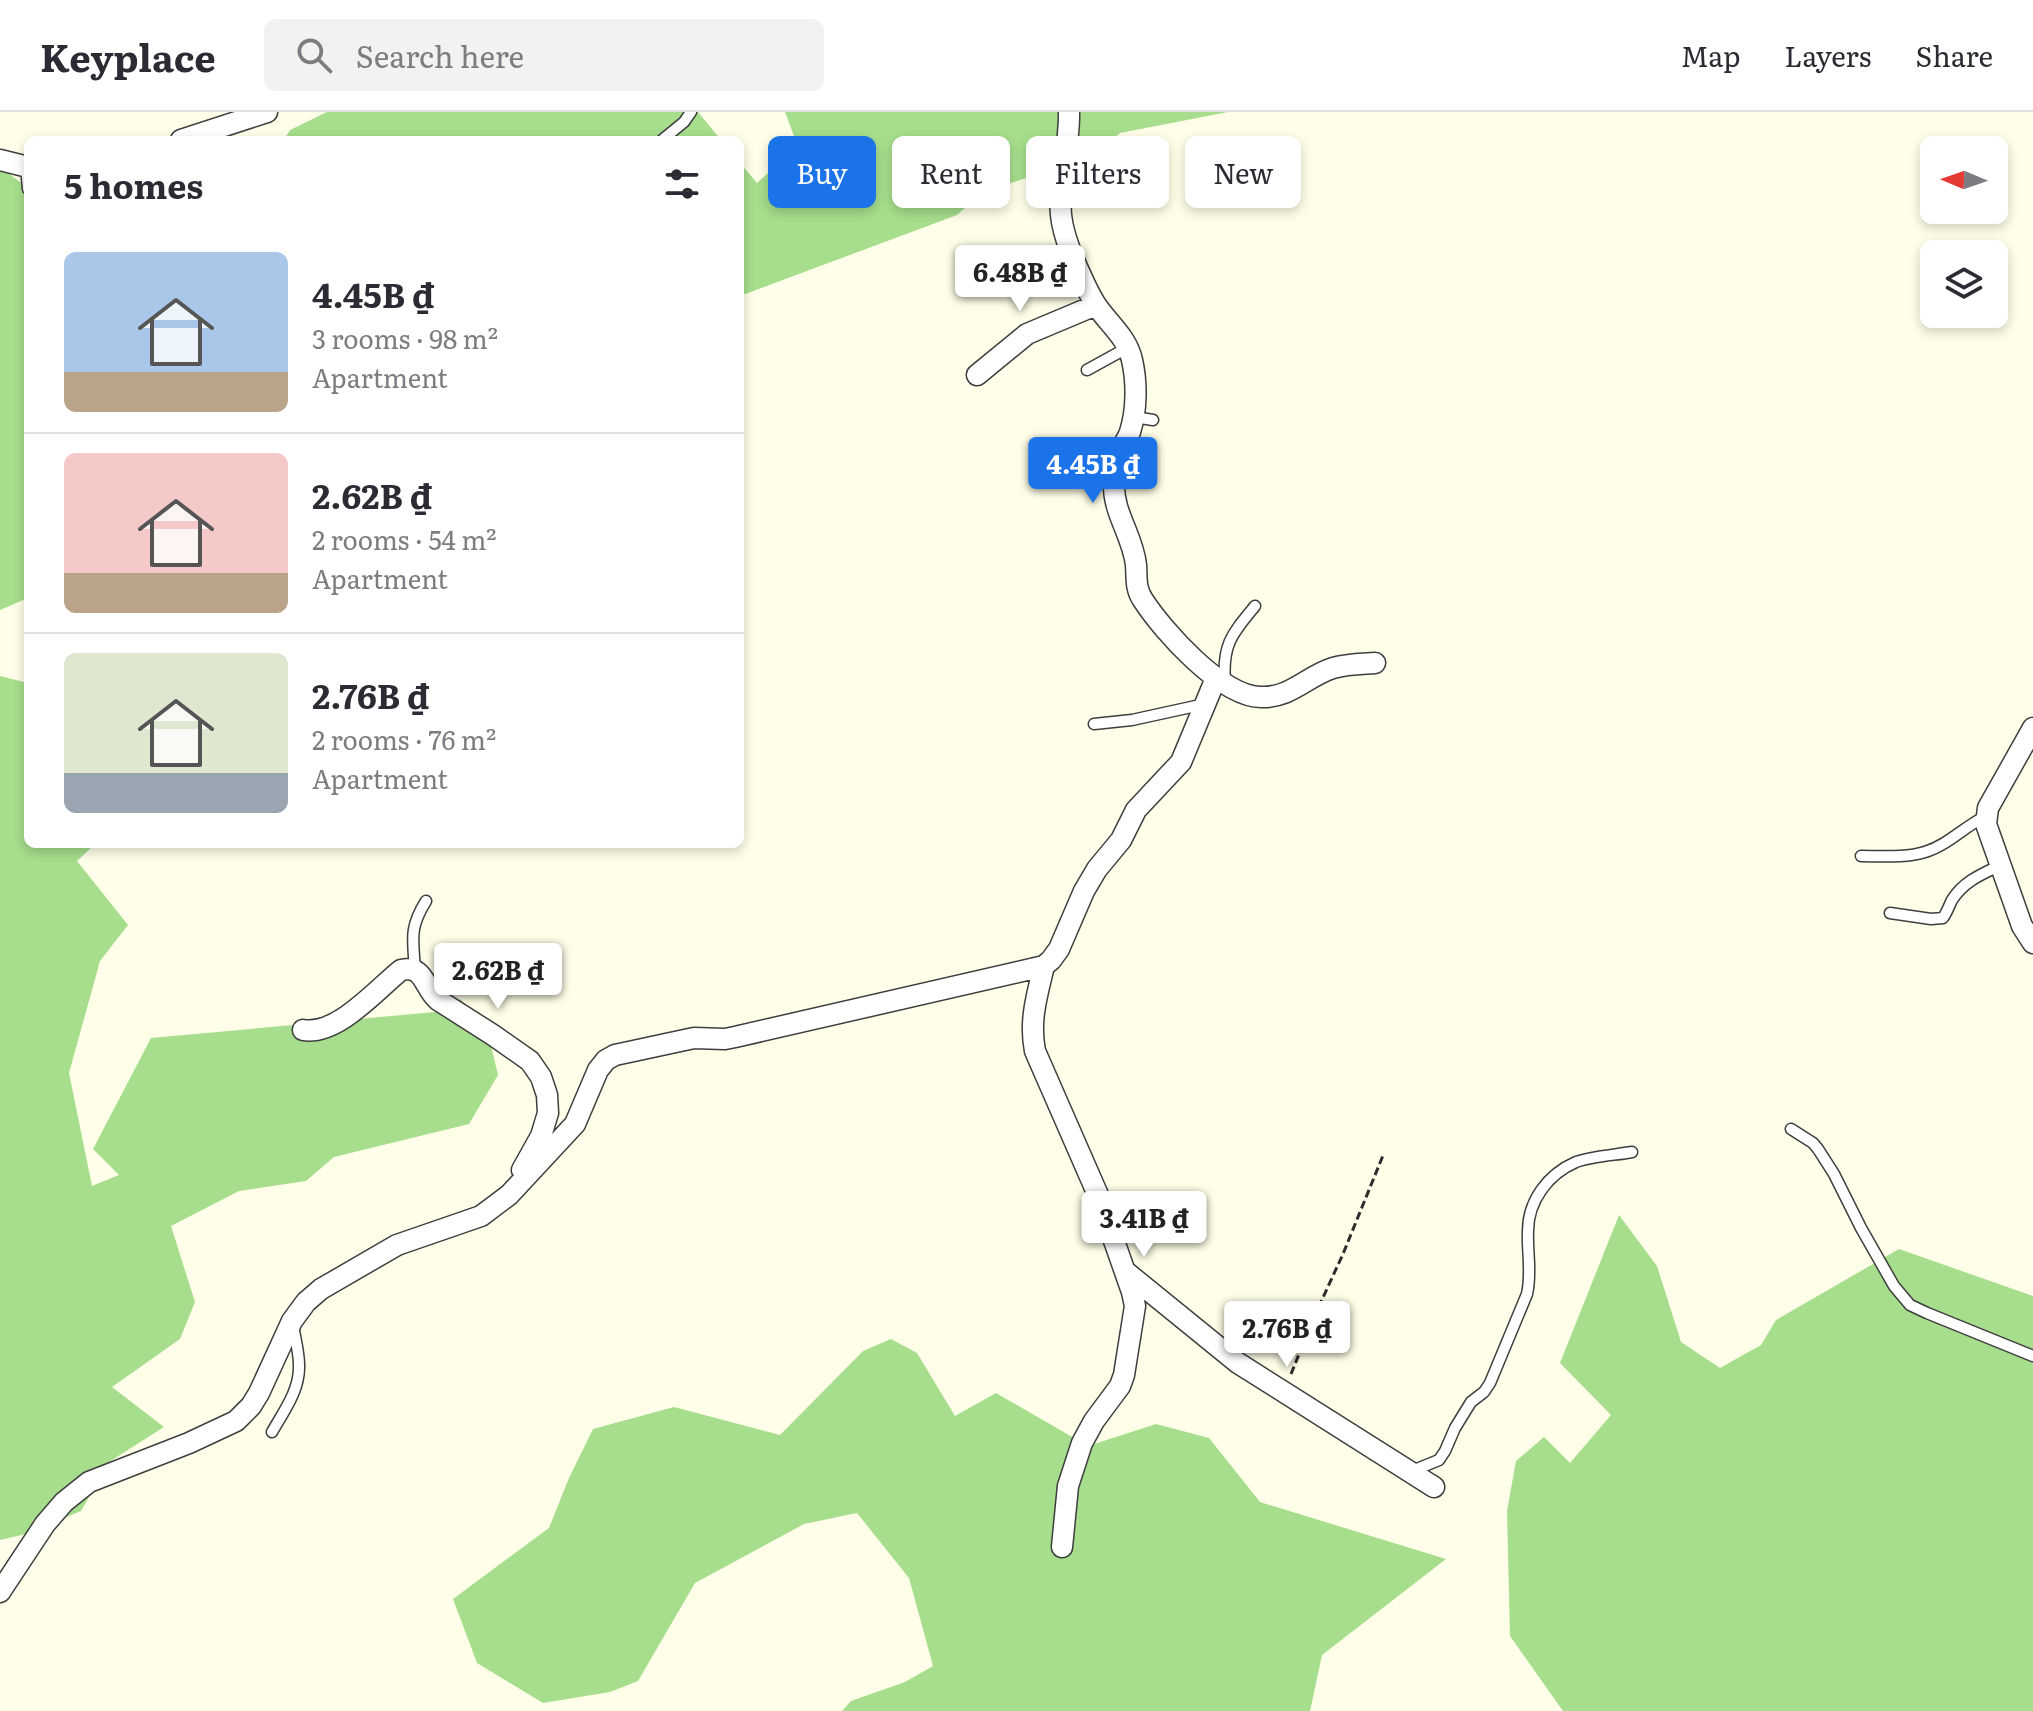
<!DOCTYPE html>
<meta charset="utf-8">
<style>
body{margin:0;font-family:Literata,serif;background:#f2f2f3;color:#2b2b33;height:100vh;display:flex;flex-direction:column;font-size:30px;white-space:nowrap}
*{box-sizing:border-box;margin:0}
p{font-size:26px;color:#7c7c81}
.icon{flex:none;width:44px;height:44px;fill:none;stroke:currentColor;stroke-width:2;stroke-linecap:round;stroke-linejoin:round}
.map{position:relative;flex:1;overflow:hidden}
.drawer{position:absolute;left:24px;top:24px;width:720px;height:712px;display:flex;flex-direction:column;background:#fff;border-radius:12px;box-shadow:0 4px 12px #0003}
.drawer>*{flex:none}
.hud{position:absolute;left:768px;top:24px;width:760px;height:72px;display:flex;gap:16px}
.needle{width:52px;rotate:272deg}
.tools{position:absolute;left:1920px;top:24px;display:grid;gap:16px}
.tools a{display:grid;place-items:center;width:88px;height:88px;border-radius:12px;background:#fff;box-shadow:0 4px 12px #0003;font-size:40px}
.price{position:absolute;translate:-50% -68px;padding:0 18px;border-radius:8px;background:#fff;color:#222;font-size:26px;line-height:52px;filter:drop-shadow(0 2px 4px #0008)}
.price::after{content:'';position:absolute;left:50%;top:48px;width:24px;height:18px;margin-left:-12px;background:inherit;clip-path:polygon(0 0,100% 0,50% 100%)}
.price.selected{background:#1a73e8;color:#fff}
ul{padding:0;list-style:none}
li{display:flex;align-items:center;gap:24px;height:200px;padding:0 40px}
li+li{border-top:2px solid #e1e1e2}
li span{display:grid;place-items:center;flex:none;width:224px;height:160px;border-radius:12px;color:#555}
li>.icon{margin-inline-start:auto}
span .icon{width:96px;height:96px;fill:#fffc;stroke-width:1}
li b{font-size:34px}
h2{display:flex;justify-content:space-between;align-items:center;height:96px;padding:0 40px;font-size:34px}
.pill{padding:0 28px;border-radius:12px;background:#fff;box-shadow:0 4px 12px #0003;font-size:28px;line-height:72px}
.pill.selected{background:#1a73e8;color:#fff}
header{display:flex;align-items:center;gap:48px;box-sizing:border-box;height:112px;padding:0 40px;background:#fff;border-bottom:2px solid #e1e1e2}
header strong{font-size:38px}
nav{display:flex;gap:44px;margin-inline-start:auto;font-size:28px}
.search{width:560px;height:72px;background:#f2f2f3;display:flex;align-items:center;gap:20px;box-sizing:border-box;padding:0 28px;border-radius:12px;color:#7c7c81;font-size:30px}
.map>svg:first-child{display:block}
.forest{fill:#a6de8d}
.lines{fill:none;stroke-linecap:round;stroke-linejoin:round}
.service-casing{stroke:#3e3e3e;stroke-width:13}
.minor-casing{stroke:#3e3e3e;stroke-width:23}
.path{stroke:#2d2d2d;stroke-width:3;stroke-dasharray:8 4;stroke-linecap:butt}
.service{stroke:#fff;stroke-width:10}
.minor{stroke:#fff;stroke-width:20}
</style>
<header>
<strong>Keyplace</strong>
<div class="search"><svg class="icon" aria-label="search" viewBox="0 0 24 24"><circle cx="10" cy="10" r="6"/><path d="M15 15l6 6"/></svg>Search here</div>
<nav><a>Map</a><a>Layers</a><a>Share</a></nav>
</header>
<div class="map">
<svg width="2033" height="1599" viewBox="0 0 2033 1599">
<rect width="100%" height="100%" fill="#fffee8"/>
<path class="forest" d="M327,0H698L721,28H284L290,18Z
M785,0H1228L1120,21L1093,46L984,79L957,103L740,184V51L757,71L798,35Z
M0,55L20,70L28,73V486L0,498Z
M0,564L28,571V732H95L77,749L128,813L100,849L69,961L92,1074L119,1063L93,1037L151,926L446,899L460,887L486,913L498,963L469,1012L334,1045L306,1069L239,1079L171,1114L195,1190L180,1227L112,1275L164,1315L109,1350L81,1399L26,1422L0,1428Z
M1619,1103L1657,1154L1681,1230L1720,1256L1761,1233L1776,1208L1899,1137L2033,1184V1599H1563L1510,1524L1507,1399L1516,1349L1544,1325L1570,1351L1611,1303L1560,1251Z
M891,1227L917,1241L955,1304L996,1281L1088,1334L1156,1312L1209,1326L1260,1390L1446,1447L1322,1543L1310,1599H842L851,1589L905,1570L933,1554L909,1466L857,1401L804,1412L695,1471L638,1569L610,1580L543,1591L477,1551L453,1487L549,1416L569,1366L593,1317L674,1295L780,1323L863,1239Z"/>
<g class="lines">
<g class="service-casing">
<path id="service" d="M662,28L684,10L691,0
M26,55L28,77
M1039,173L1070,134
M1087,258L1127,236
M1134,305L1153,308
M1225,571C1222,532 1232,522 1255,494
M1094,612L1132,608L1205,592
M1861,744C1880,744 1907,746 1925,740C1948,733 1965,714 1986,704
M1890,801L1931,807L1943,806C1947,800 1949,794 1952,788C1964,769 1982,762 2001,753
M415,858C413,827 409,816 426,789
M1791,1017L1813,1031L1818,1037L1834,1062L1861,1116L1894,1174L1910,1193L1927,1201L2033,1244
M272,1320C284,1299 300,1278 299,1253C299,1240 295,1226 293,1213
M1412,1359L1439,1348L1445,1339L1455,1316L1471,1290L1484,1280L1490,1271L1527,1182C1532,1161 1527,1140 1528,1119C1528,1089 1548,1062 1576,1050C1592,1044 1616,1043 1632,1040"/>
</g>
<g class="minor-casing">
<path id="minor" d="M1069,0C1070,34 1058,69 1061,103C1063,123 1073,147 1082,166C1086,175 1091,185 1096,193C1108,211 1127,225 1132,248C1137,270 1137,298 1130,320C1128,326 1124,331 1122,336C1117,346 1114,361 1114,372C1113,401 1133,424 1136,453C1137,466 1135,476 1143,488C1163,519 1222,585 1261,585C1291,586 1307,564 1333,556C1347,552 1361,552 1375,551
M181,28L267,0
M0,48L28,55
M977,263L1027,222L1096,193
M2033,616L1988,696L1986,712L2022,814L2033,831
M1044,854C1037,883 1029,909 1035,939L1098,1083L1132,1180L1135,1194L1124,1263L1120,1274L1094,1309L1082,1331L1068,1374L1062,1435
M303,918C337,924 376,878 401,858C425,853 423,875 438,888L493,923L530,949L541,965L547,983L548,1001L541,1024L522,1058
M1126,1160L1238,1251L1434,1375
M0,1480L45,1412L64,1390L89,1370L189,1331L236,1309L251,1294L259,1281L292,1209L306,1190L321,1177L397,1133L481,1104L509,1083L575,1012L598,958L606,948L615,943L694,926L725,927L735,925L1044,854L1051,848L1059,837L1084,779L1097,757L1121,728L1136,698L1181,650L1216,566"/>
</g>
<path class="path" d="M1291,1262L1314,1205L1343,1142L1384,1041"/>
<use href="#service" class="service"/>
<use href="#minor" class="minor"/>
</g>
</svg>
<div class="tools">
<a><svg class="needle" viewBox="-14 -14 28 28"><path d="M0-13l5 13h-10z" fill="#e53935"/><path d="M0 13l5-13h-10z" fill="#7c7c81"/></svg></a>
<a><svg class="icon" aria-label="layers" viewBox="0 0 24 24"><path d="M12 4l9 5-9 5-9-5zM3 14l9 5 9-5"/></svg></a>
</div>
<b class="price" style="left:1020px;top:201px">6.48B ₫</b>
<b class="price selected" style="left:1093px;top:393px">4.45B ₫</b>
<b class="price" style="left:498px;top:899px">2.62B ₫</b>
<b class="price" style="left:1144px;top:1147px">3.41B ₫</b>
<b class="price" style="left:1287px;top:1257px">2.76B ₫</b>
<div class="hud">
<a class="pill selected">Buy</a>
<a class="pill">Rent</a>
<a class="pill">Filters</a>
<a class="pill">New</a>
</div>
<section class="drawer">
<h2>5 homes<svg class="icon" aria-label="filters" viewBox="0 0 24 24"><path d="M4 7h16M4 17h16"/><circle cx="9" cy="7" r="2"/><circle cx="15" cy="17" r="2"/></svg></h2>
<ul>
<li><span style="background:linear-gradient(#a9c7e8 75%,#b9a48a 0)"><svg class="icon" aria-label="home" viewBox="0 0 24 24"><path d="M3 11l9-7 9 7M6 9v11h12V9"/></svg></span><div><b>4.45B ₫</b><p>3 rooms · 98 m²</p><p>Apartment</p></div></li>
<li><span style="background:linear-gradient(#f6c9c9 75%,#b9a48a 0)"><svg class="icon" aria-label="home" viewBox="0 0 24 24"><path d="M3 11l9-7 9 7M6 9v11h12V9"/></svg></span><div><b>2.62B ₫</b><p>2 rooms · 54 m²</p><p>Apartment</p></div></li>
<li><span style="background:linear-gradient(#dfe7d0 75%,#9aa5b1 0)"><svg class="icon" aria-label="home" viewBox="0 0 24 24"><path d="M3 11l9-7 9 7M6 9v11h12V9"/></svg></span><div><b>2.76B ₫</b><p>2 rooms · 76 m²</p><p>Apartment</p></div></li>
</ul>
</section>
</div>
